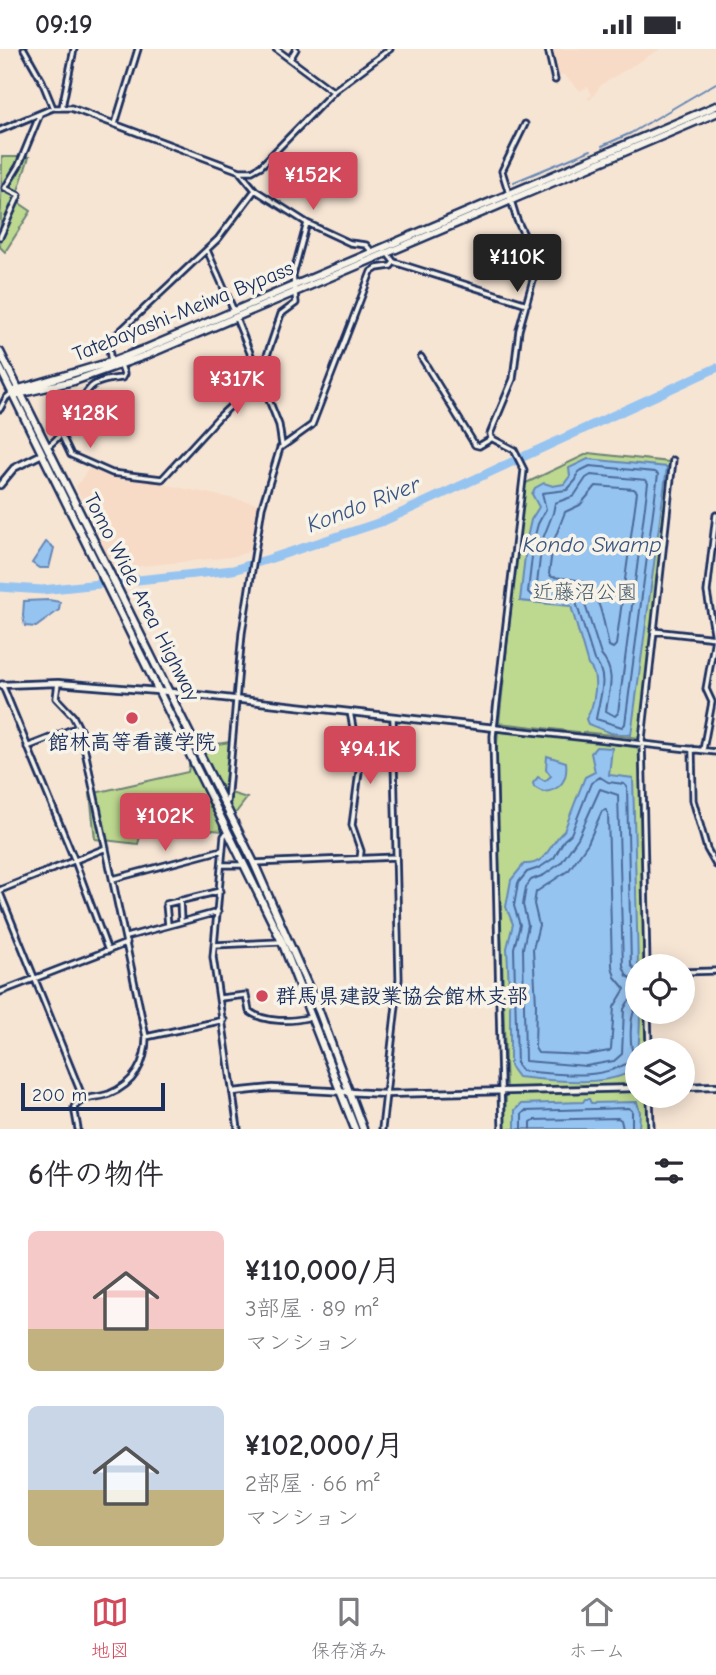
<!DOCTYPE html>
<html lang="ja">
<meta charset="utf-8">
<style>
body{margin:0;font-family:"Comic Neue","Klee One",sans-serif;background:#f7f7f7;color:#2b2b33;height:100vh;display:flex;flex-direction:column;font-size:26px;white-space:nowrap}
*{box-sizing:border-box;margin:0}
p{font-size:23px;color:#7c7c81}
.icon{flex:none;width:38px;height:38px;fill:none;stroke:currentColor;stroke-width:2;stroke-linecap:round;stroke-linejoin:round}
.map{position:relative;height:1080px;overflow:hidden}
.drawer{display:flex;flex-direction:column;background:#fff;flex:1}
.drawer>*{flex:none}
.buttons{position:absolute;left:625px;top:905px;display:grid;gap:14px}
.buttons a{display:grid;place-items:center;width:70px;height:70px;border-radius:50%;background:#fff;box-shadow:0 4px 18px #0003;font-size:35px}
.scale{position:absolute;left:21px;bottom:18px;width:144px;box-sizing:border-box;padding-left:7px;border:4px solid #1b2f5e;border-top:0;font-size:19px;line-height:24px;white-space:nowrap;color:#1b2f5e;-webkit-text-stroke:5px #f7f3e8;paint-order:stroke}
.price{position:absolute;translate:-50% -60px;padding:0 16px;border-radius:7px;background:#d1495b;color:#fff;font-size:23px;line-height:46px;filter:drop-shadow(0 2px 4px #0008)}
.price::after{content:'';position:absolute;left:50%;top:42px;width:21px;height:16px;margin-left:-10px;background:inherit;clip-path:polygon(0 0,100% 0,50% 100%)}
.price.on{background:#222;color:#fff}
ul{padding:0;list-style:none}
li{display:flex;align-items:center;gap:21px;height:175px;padding:0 28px}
li span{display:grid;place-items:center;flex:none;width:196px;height:140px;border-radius:10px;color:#555}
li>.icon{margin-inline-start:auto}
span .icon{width:84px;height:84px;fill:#fffc;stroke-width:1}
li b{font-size:30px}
h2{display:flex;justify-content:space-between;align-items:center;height:84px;padding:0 28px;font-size:30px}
.status{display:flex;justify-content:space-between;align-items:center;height:49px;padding:0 35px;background:#fff;direction:ltr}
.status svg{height:19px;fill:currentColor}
.menu{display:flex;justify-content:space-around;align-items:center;height:98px;border-top:2px solid #e1e1e2;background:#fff;font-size:19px;color:#7c7c81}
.menu a{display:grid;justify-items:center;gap:4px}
.menu .on{color:#d1495b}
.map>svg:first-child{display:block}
.built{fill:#f7dbc6}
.green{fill:#bdd88f;stroke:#6c8476;stroke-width:2}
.water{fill:#96c4f1;stroke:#6588b6;stroke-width:2}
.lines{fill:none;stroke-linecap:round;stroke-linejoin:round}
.shore{stroke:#4c6b99;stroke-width:2}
.stream{stroke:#6588b6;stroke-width:2}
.river{stroke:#96c4f1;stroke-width:9}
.minor-casing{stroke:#1b2f5e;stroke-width:9}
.tertiary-casing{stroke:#1b2f5e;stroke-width:10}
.trunk-casing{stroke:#1b2f5e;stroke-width:11}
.minor{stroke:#f7f3e8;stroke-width:3.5}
.tertiary{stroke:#f7f3e8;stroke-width:4.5}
.trunk{stroke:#f7f3e8;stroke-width:6}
.poi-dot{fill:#d1495b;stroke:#f7f3e8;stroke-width:2.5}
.labels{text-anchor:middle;stroke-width:7;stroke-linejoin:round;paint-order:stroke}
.street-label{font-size:21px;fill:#1b2f5e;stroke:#f7f3e8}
.park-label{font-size:21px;fill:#44596a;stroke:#f7f3e8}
.poi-label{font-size:21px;font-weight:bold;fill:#1b2f5e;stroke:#f7f3e8}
.water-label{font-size:23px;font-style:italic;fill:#3a5483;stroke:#f7f3e8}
</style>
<div class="status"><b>09:19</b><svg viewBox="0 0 49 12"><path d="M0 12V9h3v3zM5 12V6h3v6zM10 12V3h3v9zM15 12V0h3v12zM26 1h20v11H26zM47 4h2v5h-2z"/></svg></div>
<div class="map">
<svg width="716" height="1080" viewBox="0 0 716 1080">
<rect width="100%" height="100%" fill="#f7e5d4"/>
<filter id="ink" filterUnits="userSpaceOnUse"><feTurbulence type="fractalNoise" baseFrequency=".0143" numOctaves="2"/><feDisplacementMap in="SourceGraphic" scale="14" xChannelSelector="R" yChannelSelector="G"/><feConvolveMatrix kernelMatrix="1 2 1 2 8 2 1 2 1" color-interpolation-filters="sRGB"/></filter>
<g filter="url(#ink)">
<path class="built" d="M549,0H661L602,35L590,51L587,49L592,46L588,38L580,42L564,26L555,28Z
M90,417L112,427L119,426L260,455L249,503L231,508L113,520L76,438Z"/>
<path class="green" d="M2,108H29L15,151L31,162L5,203L0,198Z
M589,404L669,413L671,415L640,689L583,683L582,690L640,699L646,917H637V962L647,963V1001H637V1036L510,1039L509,1044L637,1041V1046L648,1047L649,1080H505L506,1044L496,706L498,682L577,689L578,683L499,674L524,435Z
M230,693L224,742L247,749L222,782L184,778L185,756H149L138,795L95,790L90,745L188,723L192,699Z"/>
<path class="water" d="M588,410L667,418L631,686L611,684L588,675L586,670C594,658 601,626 588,616L571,557L520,552L527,489L531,471L539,458L532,445L535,439L544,434L553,437L564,435L570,427L569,419Z
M46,493L54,499L49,519H39L32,514Z
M49,551L60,553L59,561L36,578L25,577L23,567L24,552Z
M596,698L612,699L609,726L633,729L638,917L637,962L640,963C640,971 639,1011 635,1017C620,1040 545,1031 518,1028L510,1017V957L507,899L513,875L506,858L511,831L524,815C547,817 550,793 564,782L585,728L595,723L591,704Z
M547,707L566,713C568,730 561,742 543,743L534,738L533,734L538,728L545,732L551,727L546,720Z
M585,1050H589L591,1054L637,1053L640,1063L639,1080H515V1061L521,1055L583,1053Z"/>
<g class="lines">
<path class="shore" d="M590,417L655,423L658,425L625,675L622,678L596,670C599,650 610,627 594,611L576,553L571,549L531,546L528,543L534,490L538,475L546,460L542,444L567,441L576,431L578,423Z
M591,426L646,431L648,434L618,664L615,667L606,662C609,641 617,624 601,606L582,546L573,541L540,538L537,535L542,492L553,464L555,454L574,447L586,429Z
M596,437L634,440L637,443L616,596L613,599L609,597C604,577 601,541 580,532C571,529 561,529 552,528L549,525L553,494L565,463L580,456Z
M606,761L608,764L612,917L615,928L625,940L614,958L611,1000L609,1002L586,1006L538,1004L535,999L536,955L533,900L539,876L534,855L536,843L569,821L588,794L602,762Z
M637,923L631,916L627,738L624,735L608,733L600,728L591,734L571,785L564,791L554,809L539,819L527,823L518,834L514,857L520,876L514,899L517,1016L522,1022C559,1025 604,1033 635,1009C629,999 629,966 637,957
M637,932L627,927L623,917L618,746L600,740L578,789L561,814L544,826L531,831L526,838L523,856L528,876L523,899L525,1012L586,1017L614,1012L622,1005L624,960L628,953L637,947
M522,1080V1065L525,1062L629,1059L632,1062V1080
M531,1080V1073L534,1071L618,1069L621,1071L623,1080"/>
<path class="stream" d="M602,97L631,84L716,34
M514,133L591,101"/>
<path class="river" d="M0,538L42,541L128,532L233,521L269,510L384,472L716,319"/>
<g class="minor-casing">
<path id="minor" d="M24,0L42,32L53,59
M276,0L331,41H334
M548,0L555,31
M290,10L296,0
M62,58L74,0
M115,75L138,0
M0,81L53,59H71L240,122H252L261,117L335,41L390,0
M240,123L255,141L307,174L350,194L366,196L372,203
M0,188L19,146L5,139L19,116L40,65
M207,201L234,262
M387,204L394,213L527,255
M236,269L279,376L282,396
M421,308L475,396L479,397L491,390
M111,313L109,300L116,286L218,190L255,141
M0,360L6,349L12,344
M61,385L71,406L112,424L162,430L218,369L259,330L281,265L296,254L293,226L307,174
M48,397C69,383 74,355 91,338C98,331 113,330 122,329L124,325L121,316
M653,582L716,589
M58,634L56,649L73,667L81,683L146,988C146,1014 134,1035 109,1045C95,1050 85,1046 74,1058L78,1080
M2,635L75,812L108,902
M350,663L360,715L352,776L361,802L360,810
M495,679L716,703
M27,698L78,678
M692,700L693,751L707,800L716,816
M703,701L712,653L706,640L715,589L707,543L716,466
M225,756L227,753L242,584L262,458L280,399L312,376L371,223L377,219L391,217L394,213
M228,782L224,787L213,908L238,1080
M254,814L396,808
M222,816H244
M113,830L222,801
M0,841L106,799
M0,844L83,1049
M180,851L181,873
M168,876L166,855L220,842
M126,888L218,863
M214,896L280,893
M647,917L642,690L673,411
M682,923L716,922
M0,943L127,894
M220,949L246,946L249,962C264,974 293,973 311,968
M648,962L649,1001
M146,988L224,971
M650,1046L651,1080
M382,1080L399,930L393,668
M502,1080L493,687L524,421L514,401L491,389L490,385L513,330L519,281L536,220L533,205L517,171L502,122L525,75"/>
</g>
<g class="tertiary-casing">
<path id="tertiary" d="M0,436L14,419L42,405
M0,636L58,634L170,643L495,679
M682,1038L716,1037
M233,1043L272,1039L386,1045L637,1039"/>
</g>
<g class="trunk-casing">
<path id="trunk" d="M0,303L254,814L319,962L363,1080
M0,319L282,893L355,1080
M16,341L111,313L145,300L716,57
M18,345L74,332L147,306L716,64"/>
</g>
<use href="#minor" class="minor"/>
<use href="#tertiary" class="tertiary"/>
<use href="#trunk" class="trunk"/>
</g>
</g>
<g class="poi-dot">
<circle cx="132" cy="669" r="7"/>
<circle cx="262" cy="947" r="7"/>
</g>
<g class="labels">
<g class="street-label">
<text transform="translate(183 262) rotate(-22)" y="7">Tatebayashi-Meiwa Bypass</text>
<text transform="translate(142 548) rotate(63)" y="7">Tomo Wide Area Highway</text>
</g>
<g class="park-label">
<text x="585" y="550">近藤沼公園</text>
</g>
<g class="poi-label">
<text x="132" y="700">館林高等看護学院</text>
<text x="276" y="954" text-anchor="start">群馬県建設業協会館林支部</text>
</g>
<g class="water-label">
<text transform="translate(363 455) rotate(-21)" y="8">Kondo River</text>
<text x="592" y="503">Kondo Swamp</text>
</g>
</g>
</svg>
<div class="buttons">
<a><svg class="icon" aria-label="locate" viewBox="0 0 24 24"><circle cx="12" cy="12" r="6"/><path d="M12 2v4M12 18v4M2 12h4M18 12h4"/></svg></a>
<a><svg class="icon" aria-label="layers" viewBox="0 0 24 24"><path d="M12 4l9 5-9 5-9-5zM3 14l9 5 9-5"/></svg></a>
</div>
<div class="scale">200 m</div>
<b class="price" style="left:313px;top:163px">¥152K</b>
<b class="price on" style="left:517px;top:245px">¥110K</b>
<b class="price" style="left:237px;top:367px">¥317K</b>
<b class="price" style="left:90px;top:401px">¥128K</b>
<b class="price" style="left:370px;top:737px">¥94.1K</b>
<b class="price" style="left:165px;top:804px">¥102K</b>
</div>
<section class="drawer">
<h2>6件の物件<svg class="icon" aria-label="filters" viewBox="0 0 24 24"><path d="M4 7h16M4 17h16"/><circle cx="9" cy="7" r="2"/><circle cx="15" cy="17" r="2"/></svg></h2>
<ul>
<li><span style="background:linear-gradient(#f6c9c9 70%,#c2b280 0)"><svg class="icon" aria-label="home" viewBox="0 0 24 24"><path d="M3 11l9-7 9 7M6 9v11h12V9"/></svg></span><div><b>¥110,000/月</b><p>3部屋 · 89 m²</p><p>マンション</p></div></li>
<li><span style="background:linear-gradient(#c9d6e8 60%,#c2b280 0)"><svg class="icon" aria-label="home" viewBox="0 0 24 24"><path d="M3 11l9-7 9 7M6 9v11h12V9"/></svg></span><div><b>¥102,000/月</b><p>2部屋 · 66 m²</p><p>マンション</p></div></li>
</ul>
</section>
<nav class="menu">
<a class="on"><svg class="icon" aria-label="map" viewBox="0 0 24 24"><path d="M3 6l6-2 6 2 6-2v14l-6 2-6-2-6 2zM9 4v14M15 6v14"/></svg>地図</a>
<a><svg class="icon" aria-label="saved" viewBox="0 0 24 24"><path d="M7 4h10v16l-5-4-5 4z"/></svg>保存済み</a>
<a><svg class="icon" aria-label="home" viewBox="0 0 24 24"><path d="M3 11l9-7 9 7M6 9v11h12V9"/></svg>ホーム</a>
</nav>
